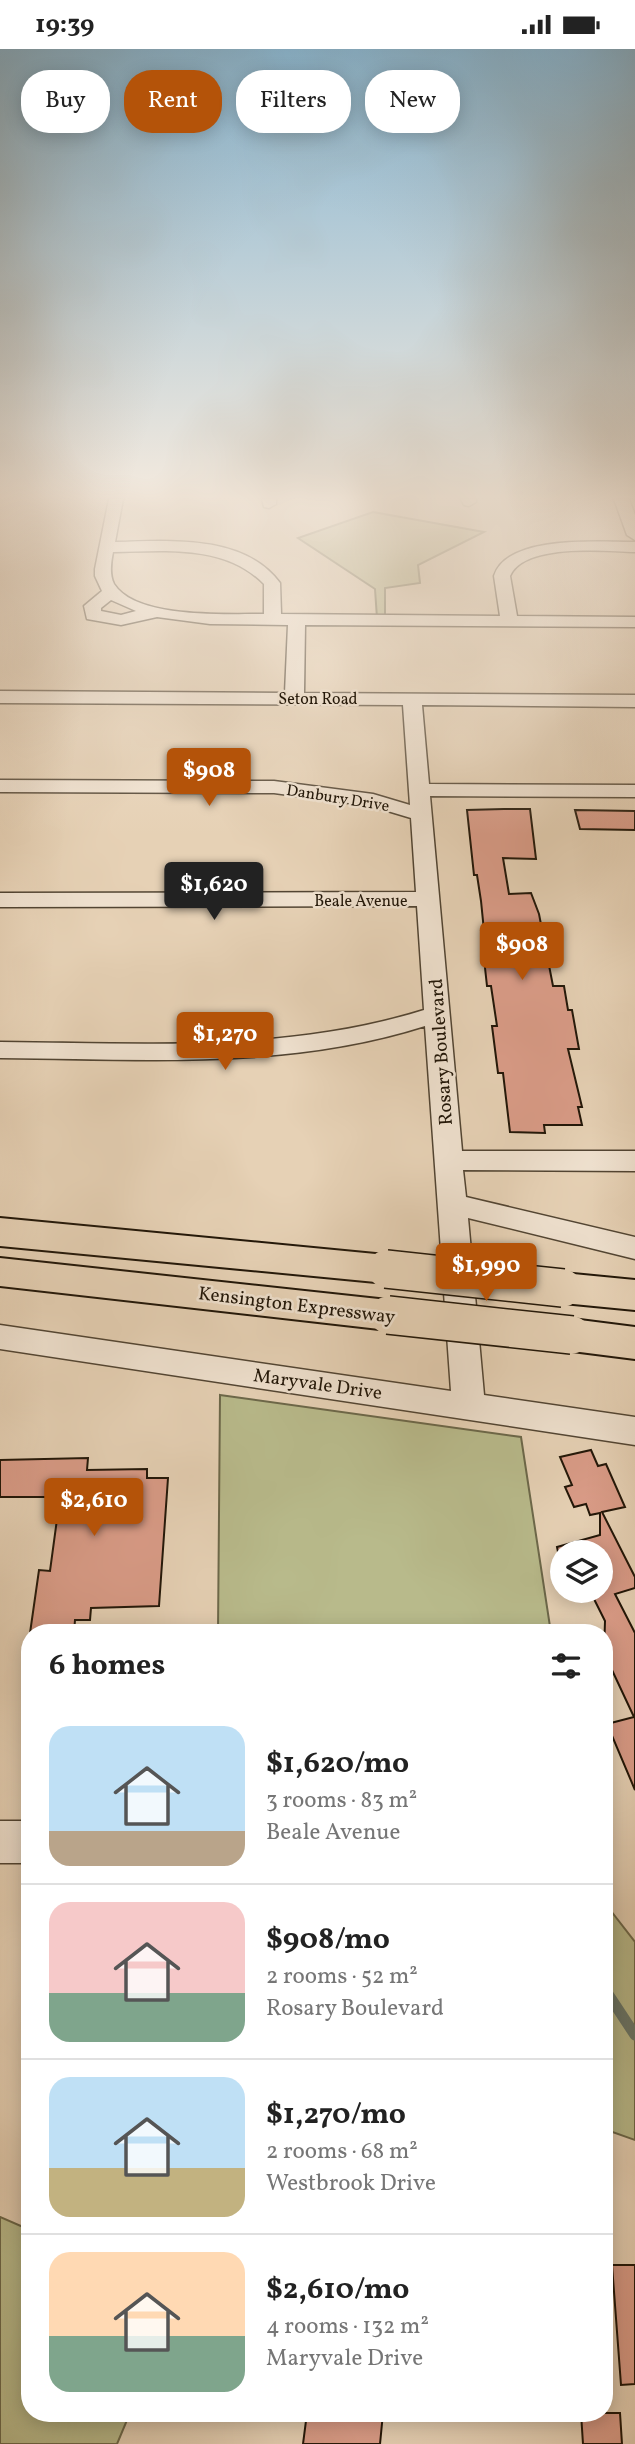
<!DOCTYPE html>
<meta charset="utf-8">
<style>
body{margin:0;font-family:Vollkorn,serif;background:#f6f6f6;color:#222;height:100vh;display:flex;flex-direction:column;font-size:26px;white-space:nowrap}
*{box-sizing:border-box;margin:0}
p{font-size:23px;color:#767676}
.icon{flex:none;width:38px;height:38px;fill:none;stroke:currentColor;stroke-width:2;stroke-linecap:round;stroke-linejoin:round}
.map{position:relative;flex:1;overflow:hidden}
.sheet{position:absolute;left:21px;top:1575px;width:592px;height:798px;display:flex;flex-direction:column;background:#fff;border-radius:28px;box-shadow:0 4px 18px #0003}
.sheet>*{flex:none}
.top-card{position:absolute;left:21px;top:21px;width:593px;height:63px;display:flex;gap:14px}
.fabs{position:absolute;left:550px;top:1491px;display:grid;gap:14px}
.fabs a{display:grid;place-items:center;width:63px;height:63px;border-radius:50%;background:#fff;box-shadow:0 4px 18px #0003;font-size:35px}
.price{position:absolute;translate:-50% -60px;padding:0 16px;border-radius:7px;background:#b45309;color:#fff;font-size:23px;line-height:46px;filter:drop-shadow(0 2px 4px #0008)}
.price::after{content:'';position:absolute;left:50%;top:42px;width:21px;height:16px;margin-left:-10px;background:inherit;clip-path:polygon(0 0,100% 0,50% 100%)}
.price.selected{background:#222;color:#fff}
ul{padding:0;list-style:none}
li{display:flex;align-items:center;gap:21px;height:175px;padding:0 28px}
li+li{border-top:2px solid #e0e0e0}
li span{display:grid;place-items:center;flex:none;width:196px;height:140px;border-radius:21px;color:#555}
li>.icon{margin-inline-start:auto}
span .icon{width:84px;height:84px;fill:#fffc;stroke-width:1}
li b{font-size:30px}
h2{display:flex;justify-content:space-between;align-items:center;height:84px;padding:0 28px;font-size:30px}
.chip{padding:0 24px;border-radius:28px;background:#fff;box-shadow:0 4px 18px #0003;font-size:24px;line-height:63px}
.chip.selected{background:#b45309;color:#fff}
.status{display:flex;justify-content:space-between;align-items:center;height:49px;padding:0 35px;background:#fff;direction:ltr}
.status svg{height:19px;fill:currentColor}
.map>svg:first-child{display:block}
.green{fill:#b8ba8b;stroke:#6c684a;stroke-width:2}
.lines{fill:none;stroke-linecap:round;stroke-linejoin:round}
.stream{stroke:#67776c;stroke-width:11}
.building{fill:#da9c88;stroke:#211608;stroke-width:2}
.minor-casing{stroke:#524533;stroke-width:3}
.highway-casing{stroke:#211608;stroke-width:4}
.minor{fill:#efe1cf;fill-rule:evenodd}
.highway{fill:#e6d1b5;fill-rule:evenodd}
.highway-bridge-casing{stroke:#211608;stroke-width:40;stroke-linecap:butt}
.highway-bridge{stroke:#e6d1b5;stroke-width:37}
.labels{text-anchor:middle;stroke-width:5;stroke-linejoin:round;paint-order:stroke}
.far-street-label{font-size:16px;fill:#211608;stroke:#efe1cf}
.street-label{font-size:19px;fill:#211608;stroke:#efe1cf}
</style>
<div class="status"><b>19:39</b><svg viewBox="0 0 49 12"><path d="M0 12V9h3v3zM5 12V6h3v6zM10 12V3h3v9zM15 12V0h3v12zM26 1h20v11H26zM47 4h2v5h-2z"/></svg></div>
<div class="map">
<svg width="635" height="2395" viewBox="0 0 635 2395">
<rect width="100%" height="100%" fill="#e6d1b5"/>
<filter id="stains"><feTurbulence type="fractalNoise" baseFrequency=".00286" numOctaves="4"/><feColorMatrix values="0 0 0 0 .2 0 0 0 0 .09 0 0 0 0 .02 0 0 0 .5 -.17"/></filter>
<radialGradient id="worn" r=".72"><stop offset=".6" stop-color="#630" stop-opacity="0"/><stop offset="1" stop-color="#630" stop-opacity=".3"/></radialGradient>
<path class="green" d="M373,463L484,483L418,516L420,534L385,539V568L377,569L375,540L298,489Z
M220,1346L521,1388L551,1584H218Z
M604,1853L635,1893V2091L604,2080Z
M0,2168L30,2181V2364H130L117,2395H0Z"/>
<g class="lines">
<path class="stream" d="M604,1939L635,1986"/>
</g>
<path class="building" d="M504,760H530L536,810L503,809L509,845L531,844L539,865L553,937H564L568,961H572L579,1000H568L582,1058H578L582,1076H544L545,1084L510,1083L503,1024H498L492,977H497L491,937H487L481,882H484L481,852L477,826H474L467,761Z
M575,761L635,762V781L580,780Z
M591,1401L598,1417L606,1415L625,1458L602,1463L635,1528V1539L615,1545L635,1584V1741L607,1675L634,1668L604,1604L605,1572L590,1542H600V1503H558L557,1498L600,1486V1464L590,1466L586,1455L574,1458L565,1438L572,1436L560,1408Z
M88,1409L87,1421L147,1420V1429H168L159,1557L91,1559L90,1571H75L74,1584H30L39,1521L50,1522L60,1448H0V1411Z
M612,2216H635V2335L621,2336Z
M307,2364H383L380,2395H303Z
M581,2364H620L622,2395H583Z"/>
<g class="lines">
<g class="minor-casing">
<path id="minor" d="M109,450H123L115,493C169,492 244,485 280,534L281,565L500,567L494,527C507,485 600,493 635,493V503C605,502 524,494 510,527L517,567L635,568V578L305,576L304,644L635,646V658L422,656L429,735L635,736V748L430,747L462,1102H635V1122L463,1121L466,1148L635,1188V1210L468,1169L484,1346L635,1368V1396L0,1300V1276L451,1342L425,977C288,1021 142,1010 0,1009V993C143,994 286,1004 424,961L417,857L0,858V844L416,843L411,769L371,757L274,744L0,743V731L274,732L373,745L410,756L403,656L0,654V642L285,644L288,576L210,575L157,568L121,576L87,570L84,557L102,542L95,527V520ZM113,503C164,502 225,495 264,535V565C227,565 136,570 114,535C109,525 111,513 113,503ZM111,551L136,562L121,566L101,562V559Z
M262,450H276V455L269,459L264,458Z
M461,450H476V453L469,457L464,456Z
M614,450H629L635,466V491L627,486Z
M0,1772H30V1814H0Z"/>
</g>
<g class="highway-casing">
<path id="highway" d="M0,1169L386,1206L400,1210L406,1220L400,1230L386,1234L0,1197Z
M0,1209L388,1251L402,1255L408,1266L402,1277L388,1281L0,1237Z
M563,1224L635,1231V1261L563,1254L549,1249L543,1239L549,1229Z
M572,1270L635,1278V1310L572,1302L558,1297L552,1286L558,1275Z"/>
</g>
<use href="#minor" class="minor"/>
<use href="#highway" class="highway"/>
<g class="highway-bridge-casing">
<path id="highway-bridge" d="M386,1220L563,1239
M388,1266L572,1286"/>
</g>
<use href="#highway-bridge" class="highway-bridge"/>
</g>
<linearGradient id="sky" x2="0" y2="1"><stop stop-color="#87b5d1"/><stop offset="0.57" stop-color="#f4eade"/><stop offset="1" stop-color="#f4eade" stop-opacity="0"/></linearGradient>
<rect width="635" height="786" fill="url(#sky)"/>
<g class="labels">
<g class="far-street-label">
<text x="318" y="655">Seton Road</text>
<text transform="translate(338 748) rotate(9)" y="6">Danbury Drive</text>
<text x="361" y="857">Beale Avenue</text>
</g>
<g class="street-label">
<text transform="translate(440 1003) rotate(-94)" y="7">Rosary Boulevard</text>
<text transform="translate(297 1255) rotate(7)" y="7">Kensington Expressway</text>
<text transform="translate(318 1334) rotate(8)" y="7">Maryvale Drive</text>
</g>
</g>
<rect width="100%" height="100%" filter="url(#stains)"/>
<rect width="100%" height="100%" fill="url(#worn)"/>
</svg>
<div class="fabs">
<a><svg class="icon" aria-label="layers" viewBox="0 0 24 24"><path d="M12 4l9 5-9 5-9-5zM3 14l9 5 9-5"/></svg></a>
</div>
<b class="price" style="left:209px;top:759px">$908</b>
<b class="price selected" style="left:214px;top:873px">$1,620</b>
<b class="price" style="left:522px;top:933px">$908</b>
<b class="price" style="left:225px;top:1023px">$1,270</b>
<b class="price" style="left:486px;top:1254px">$1,990</b>
<b class="price" style="left:94px;top:1489px">$2,610</b>
<div class="top-card">
<a class="chip">Buy</a>
<a class="chip selected">Rent</a>
<a class="chip">Filters</a>
<a class="chip">New</a>
</div>
<section class="sheet">
<h2>6 homes<svg class="icon" aria-label="filters" viewBox="0 0 24 24"><path d="M4 7h16M4 17h16"/><circle cx="9" cy="7" r="2"/><circle cx="15" cy="17" r="2"/></svg></h2>
<ul>
<li><span style="background:linear-gradient(#bfe0f5 75%,#b9a48a 0)"><svg class="icon" aria-label="home" viewBox="0 0 24 24"><path d="M3 11l9-7 9 7M6 9v11h12V9"/></svg></span><div><b>$1,620/mo</b><p>3 rooms · 83 m²</p><p>Beale Avenue</p></div></li>
<li><span style="background:linear-gradient(#f6c9c9 65%,#7fa58c 0)"><svg class="icon" aria-label="home" viewBox="0 0 24 24"><path d="M3 11l9-7 9 7M6 9v11h12V9"/></svg></span><div><b>$908/mo</b><p>2 rooms · 52 m²</p><p>Rosary Boulevard</p></div></li>
<li><span style="background:linear-gradient(#bfe0f5 65%,#c2b280 0)"><svg class="icon" aria-label="home" viewBox="0 0 24 24"><path d="M3 11l9-7 9 7M6 9v11h12V9"/></svg></span><div><b>$1,270/mo</b><p>2 rooms · 68 m²</p><p>Westbrook Drive</p></div></li>
<li><span style="background:linear-gradient(#ffd9b3 60%,#7fa58c 0)"><svg class="icon" aria-label="home" viewBox="0 0 24 24"><path d="M3 11l9-7 9 7M6 9v11h12V9"/></svg></span><div><b>$2,610/mo</b><p>4 rooms · 132 m²</p><p>Maryvale Drive</p></div></li>
</ul>
</section>
</div>
